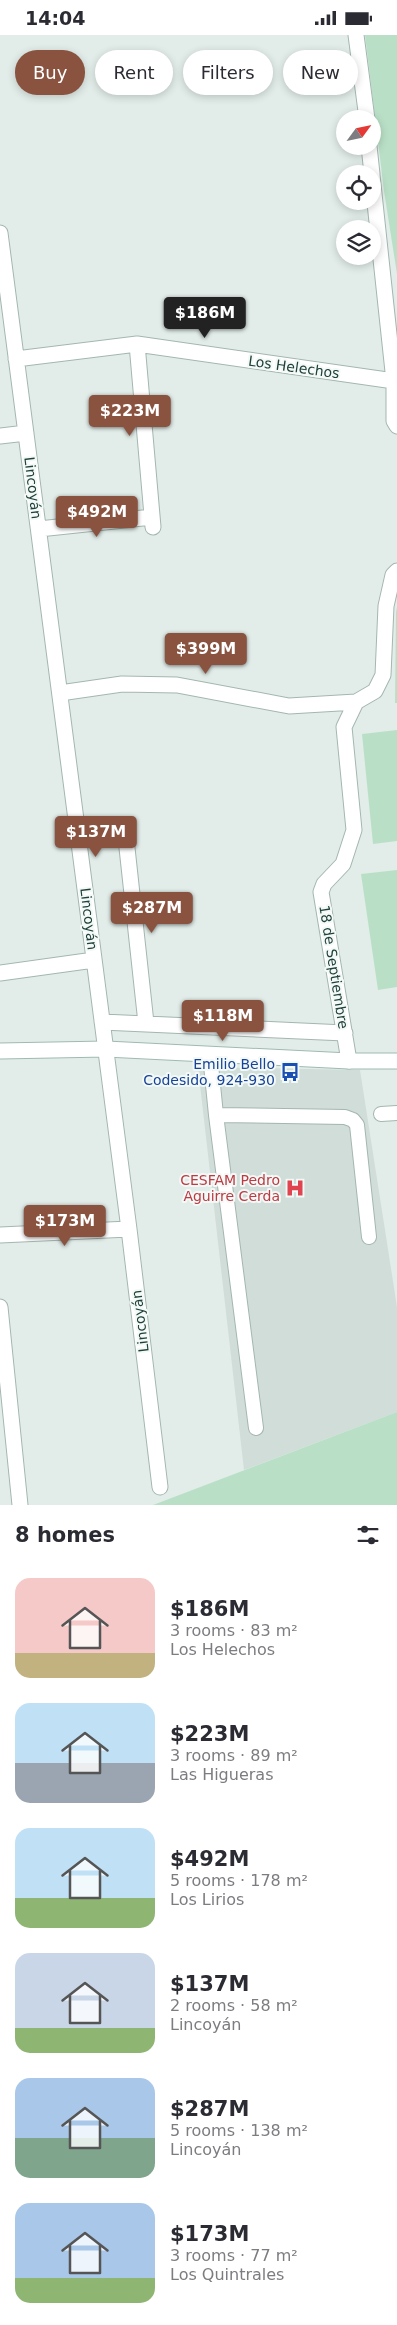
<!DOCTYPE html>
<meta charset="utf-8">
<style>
body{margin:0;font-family:"DejaVu Sans",sans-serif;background:#f7f7f7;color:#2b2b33;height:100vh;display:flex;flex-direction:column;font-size:19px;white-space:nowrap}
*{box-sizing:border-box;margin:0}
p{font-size:16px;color:#7c7c81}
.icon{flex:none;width:28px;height:28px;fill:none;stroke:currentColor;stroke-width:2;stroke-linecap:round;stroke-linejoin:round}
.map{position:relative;height:1470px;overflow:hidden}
.drawer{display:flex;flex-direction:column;background:#fff;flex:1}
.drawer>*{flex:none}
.guide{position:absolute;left:15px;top:15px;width:368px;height:45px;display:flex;gap:10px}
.needle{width:32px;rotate:57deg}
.fabs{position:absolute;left:336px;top:75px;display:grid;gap:10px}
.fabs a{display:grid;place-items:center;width:45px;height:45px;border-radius:50%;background:#fff;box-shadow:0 2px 8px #0003;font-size:25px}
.price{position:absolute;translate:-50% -42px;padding:0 11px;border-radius:5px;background:#895340;color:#fff;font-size:16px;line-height:32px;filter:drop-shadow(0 1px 2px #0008)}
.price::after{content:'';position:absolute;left:50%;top:30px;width:15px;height:11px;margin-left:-8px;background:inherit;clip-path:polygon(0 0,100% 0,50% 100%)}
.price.selected{background:#222;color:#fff}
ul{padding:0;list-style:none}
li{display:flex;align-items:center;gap:15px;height:125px;padding:0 15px}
li span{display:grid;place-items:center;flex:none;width:140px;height:100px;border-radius:15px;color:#555}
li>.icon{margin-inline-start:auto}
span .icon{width:60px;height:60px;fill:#fffc;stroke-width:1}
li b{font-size:21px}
h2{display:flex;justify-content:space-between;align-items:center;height:60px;padding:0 15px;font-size:21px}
.pill{padding:0 18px;border-radius:22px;background:#fff;box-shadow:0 2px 8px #0003;font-size:18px;line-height:45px}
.pill.selected{background:#895340;color:#fff}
.status{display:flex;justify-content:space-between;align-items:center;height:35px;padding:0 25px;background:#fff;direction:ltr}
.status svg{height:14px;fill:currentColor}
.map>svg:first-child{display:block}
.built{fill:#d0ddd8}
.green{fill:#b9e0c6}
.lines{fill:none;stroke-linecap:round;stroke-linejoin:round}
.lane-casing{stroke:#a4b6b1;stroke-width:16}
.street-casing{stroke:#a4b6b1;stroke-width:17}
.secondary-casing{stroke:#9fbab2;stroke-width:17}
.lane{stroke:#fff;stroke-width:14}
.street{stroke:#fff;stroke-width:15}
.secondary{stroke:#fff;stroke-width:15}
.labels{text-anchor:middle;stroke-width:4;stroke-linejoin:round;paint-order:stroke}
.street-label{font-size:14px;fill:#204039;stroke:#f3f9f7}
.transit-label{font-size:14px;fill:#164399;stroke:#f3f9f7;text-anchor:end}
.health-label{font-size:14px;fill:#be3a42;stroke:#f3f9f7;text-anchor:end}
</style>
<div class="status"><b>14:04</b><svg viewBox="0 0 49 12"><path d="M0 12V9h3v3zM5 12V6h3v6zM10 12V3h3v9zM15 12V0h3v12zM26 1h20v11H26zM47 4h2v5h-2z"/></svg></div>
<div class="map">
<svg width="397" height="1470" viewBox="0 0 397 1470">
<rect width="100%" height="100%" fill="#e2ede9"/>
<path class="built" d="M198,1032L360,1035L397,1272V1377L244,1435Z"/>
<path class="green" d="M365,0H397V239L384,156Z
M397,572V668H395L396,577Z
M397,695V806L373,809L362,699Z
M397,835V952L378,955L361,839Z
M397,1377V1470H153Z"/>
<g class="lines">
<g class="lane-casing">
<path id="lane" d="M210,1020L216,1080
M381,1079L397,1078
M256,1393L216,1080L345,1082L353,1085L357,1090L369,1202"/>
</g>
<g class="street-casing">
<path id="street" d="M356,0L367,84
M369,111L372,139
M372,140L394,346V386L397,391
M0,198L129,1194L160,1452
M137,309L153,492
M16,324L137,309L394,346
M0,401L26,398
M39,494L152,482
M60,658L122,649L177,650L289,671L356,667
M127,813L146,988
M0,938L94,925
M102,987L345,998
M349,1026L321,857L324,849L343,829L354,795L344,692L356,667L375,656L383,640L386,571L393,540L397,536
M0,1200L129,1194
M0,1272L20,1470"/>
</g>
<g class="secondary-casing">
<path id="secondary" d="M0,1016L106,1014L349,1026H397"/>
</g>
<use href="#lane" class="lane"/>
<use href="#street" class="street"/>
<use href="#secondary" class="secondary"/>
</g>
<defs>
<g id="bus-bare" transform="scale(1.5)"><path d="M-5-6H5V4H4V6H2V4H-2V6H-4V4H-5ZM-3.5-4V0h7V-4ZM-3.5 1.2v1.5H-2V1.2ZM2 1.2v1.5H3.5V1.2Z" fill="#1a4fb4" stroke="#f3f9f7" stroke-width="2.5" paint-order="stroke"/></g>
<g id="hospital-bare" transform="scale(1.5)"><path d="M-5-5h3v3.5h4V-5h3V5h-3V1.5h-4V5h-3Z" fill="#e0444e" stroke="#f3f9f7" stroke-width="2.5" paint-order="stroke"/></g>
</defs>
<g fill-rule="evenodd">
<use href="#bus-bare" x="290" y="1037"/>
<use href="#hospital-bare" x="295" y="1153"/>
</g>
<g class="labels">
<g class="street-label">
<text transform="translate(294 332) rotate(8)" y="5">Los Helechos</text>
<text transform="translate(33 453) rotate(83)" y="5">Lincoyán</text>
<text transform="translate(89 884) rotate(83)" y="5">Lincoyán</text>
<text transform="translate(334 932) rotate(81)" y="5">18 de Septiembre</text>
<text transform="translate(140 1286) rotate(-97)" y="5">Lincoyán</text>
</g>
<g class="transit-label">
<text x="275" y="1034">Emilio Bello<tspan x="275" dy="16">Codesido, 924-930</tspan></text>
</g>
<g class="health-label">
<text x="280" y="1150">CESFAM Pedro<tspan x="280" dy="16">Aguirre Cerda</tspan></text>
</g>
</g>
</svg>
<div class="fabs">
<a><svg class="needle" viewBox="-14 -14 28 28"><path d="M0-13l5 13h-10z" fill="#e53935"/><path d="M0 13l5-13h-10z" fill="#7c7c81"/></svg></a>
<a><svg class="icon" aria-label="locate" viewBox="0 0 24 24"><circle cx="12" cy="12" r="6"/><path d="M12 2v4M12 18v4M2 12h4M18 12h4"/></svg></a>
<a><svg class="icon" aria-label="layers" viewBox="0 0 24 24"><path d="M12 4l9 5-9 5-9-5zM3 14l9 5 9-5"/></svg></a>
</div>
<b class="price selected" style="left:205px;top:304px">$186M</b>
<b class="price" style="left:130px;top:402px">$223M</b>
<b class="price" style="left:97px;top:503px">$492M</b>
<b class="price" style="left:206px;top:640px">$399M</b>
<b class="price" style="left:96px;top:823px">$137M</b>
<b class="price" style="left:152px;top:899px">$287M</b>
<b class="price" style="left:223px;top:1007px">$118M</b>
<b class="price" style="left:65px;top:1212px">$173M</b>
<div class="guide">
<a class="pill selected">Buy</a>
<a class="pill">Rent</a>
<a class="pill">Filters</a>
<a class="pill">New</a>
</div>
</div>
<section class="drawer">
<h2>8 homes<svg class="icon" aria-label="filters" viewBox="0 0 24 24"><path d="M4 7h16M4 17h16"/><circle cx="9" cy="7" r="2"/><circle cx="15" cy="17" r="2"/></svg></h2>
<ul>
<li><span style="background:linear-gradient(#f6c9c9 75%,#c2b280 0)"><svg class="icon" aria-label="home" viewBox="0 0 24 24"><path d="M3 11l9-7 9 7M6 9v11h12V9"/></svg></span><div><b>$186M</b><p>3 rooms · 83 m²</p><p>Los Helechos</p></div></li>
<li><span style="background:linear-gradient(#bfe0f5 60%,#9aa5b1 0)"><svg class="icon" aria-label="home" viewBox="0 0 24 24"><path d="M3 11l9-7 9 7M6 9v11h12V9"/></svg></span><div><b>$223M</b><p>3 rooms · 89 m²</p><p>Las Higueras</p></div></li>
<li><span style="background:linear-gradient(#bfe0f5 70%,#8fb573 0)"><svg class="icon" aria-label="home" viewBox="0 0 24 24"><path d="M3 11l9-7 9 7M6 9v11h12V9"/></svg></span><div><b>$492M</b><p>5 rooms · 178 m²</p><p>Los Lirios</p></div></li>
<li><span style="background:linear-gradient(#c9d6e8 75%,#8fb573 0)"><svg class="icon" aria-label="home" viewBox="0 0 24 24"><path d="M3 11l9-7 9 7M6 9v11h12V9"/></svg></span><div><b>$137M</b><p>2 rooms · 58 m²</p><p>Lincoyán</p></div></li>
<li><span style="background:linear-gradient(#a9c7e8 60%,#7fa58c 0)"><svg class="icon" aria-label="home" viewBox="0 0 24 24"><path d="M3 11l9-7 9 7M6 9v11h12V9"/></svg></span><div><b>$287M</b><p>5 rooms · 138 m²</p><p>Lincoyán</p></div></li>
<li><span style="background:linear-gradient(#a9c7e8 75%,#8fb573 0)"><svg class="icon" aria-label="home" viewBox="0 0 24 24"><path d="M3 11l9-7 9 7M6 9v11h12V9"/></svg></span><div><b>$173M</b><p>3 rooms · 77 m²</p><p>Los Quintrales</p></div></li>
</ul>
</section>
